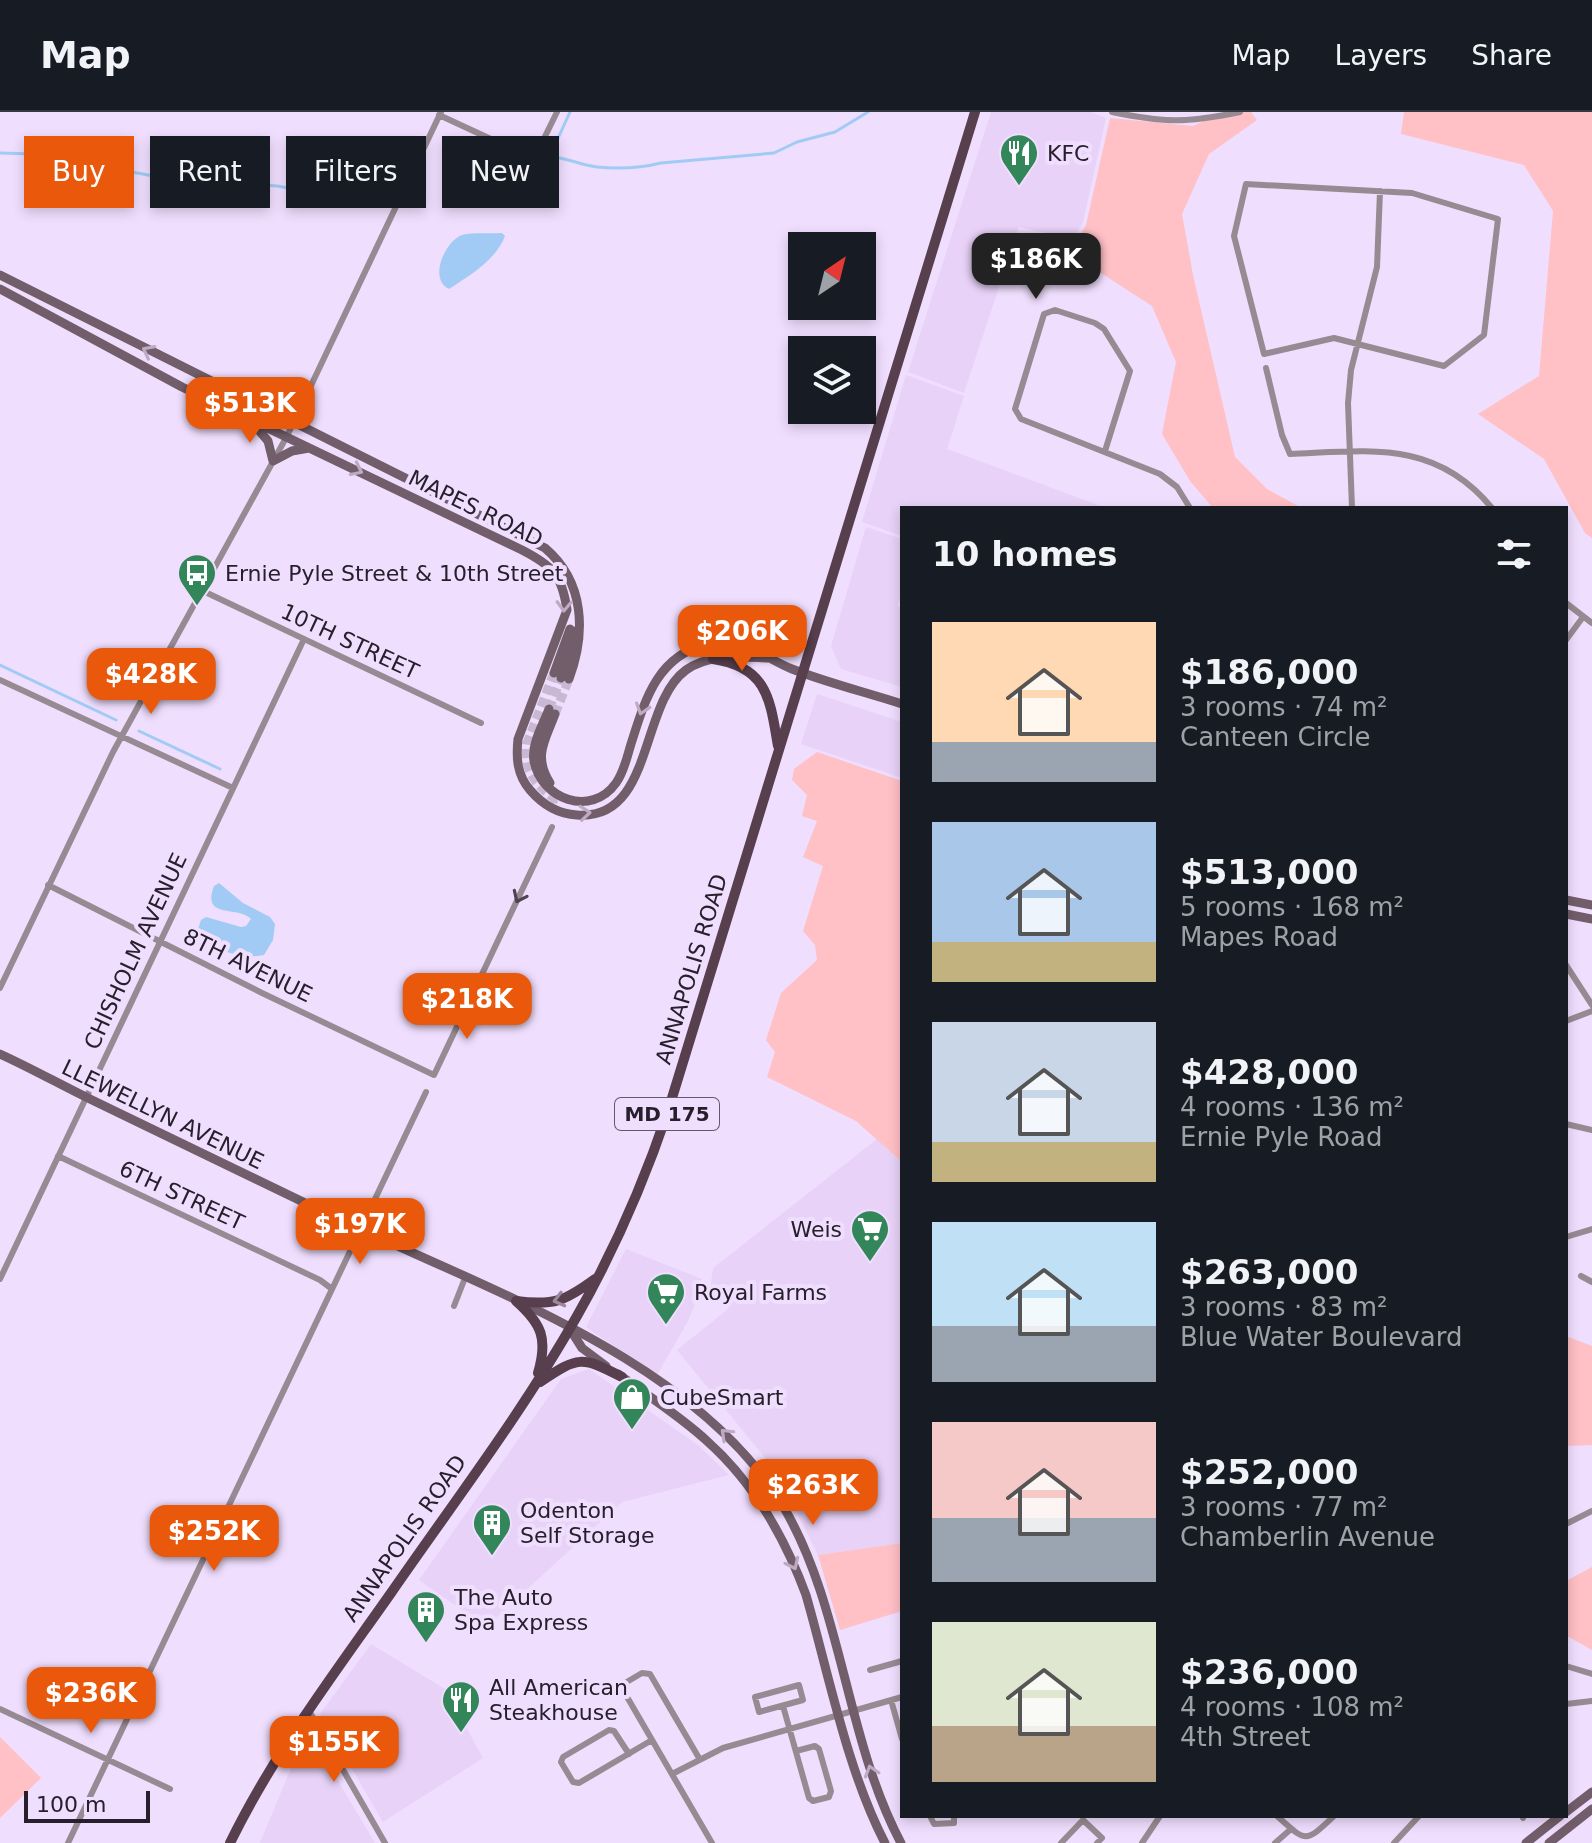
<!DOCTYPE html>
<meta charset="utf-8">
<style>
body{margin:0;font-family:"DejaVu Sans",sans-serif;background:#20242c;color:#f1f3f6;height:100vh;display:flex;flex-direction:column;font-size:30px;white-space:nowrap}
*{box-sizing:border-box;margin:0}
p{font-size:26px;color:#9ea1a6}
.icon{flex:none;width:44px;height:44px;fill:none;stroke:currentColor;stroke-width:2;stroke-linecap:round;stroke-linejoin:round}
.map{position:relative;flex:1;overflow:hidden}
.details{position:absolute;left:900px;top:394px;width:668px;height:1312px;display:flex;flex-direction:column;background:#171b24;border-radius:0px;box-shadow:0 4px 12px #0003}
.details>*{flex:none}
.hud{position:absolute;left:24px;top:24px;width:756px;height:72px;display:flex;gap:16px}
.needle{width:52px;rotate:35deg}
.controls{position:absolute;left:788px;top:120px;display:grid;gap:16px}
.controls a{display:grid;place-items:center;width:88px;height:88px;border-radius:0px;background:#171b24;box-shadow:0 4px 12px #0003;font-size:40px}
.scale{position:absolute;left:24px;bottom:20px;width:126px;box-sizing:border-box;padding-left:8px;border:4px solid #27202c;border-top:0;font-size:22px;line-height:28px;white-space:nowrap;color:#27202c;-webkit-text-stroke:6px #f0defe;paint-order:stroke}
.price{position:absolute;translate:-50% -68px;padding:0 18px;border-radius:16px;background:#ea580c;color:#fff;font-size:26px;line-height:52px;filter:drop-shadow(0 2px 4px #0008)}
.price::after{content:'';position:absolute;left:50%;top:48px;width:24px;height:18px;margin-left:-12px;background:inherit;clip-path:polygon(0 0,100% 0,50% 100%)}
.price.on{background:#222;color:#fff}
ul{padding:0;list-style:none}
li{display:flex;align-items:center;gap:24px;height:200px;padding:0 32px}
li span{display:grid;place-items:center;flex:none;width:224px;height:160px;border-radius:0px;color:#555}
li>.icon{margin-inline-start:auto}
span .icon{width:96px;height:96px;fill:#fffc;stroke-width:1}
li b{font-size:34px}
h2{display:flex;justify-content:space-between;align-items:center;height:96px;padding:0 32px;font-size:34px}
.tag{padding:0 28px;border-radius:0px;background:#171b24;box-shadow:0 4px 12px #0003;font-size:28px;line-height:72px}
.tag.on{background:#ea580c;color:#fff}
header{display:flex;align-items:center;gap:48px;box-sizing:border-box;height:112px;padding:0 40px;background:#171b24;border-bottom:2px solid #363941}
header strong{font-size:38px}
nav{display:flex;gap:44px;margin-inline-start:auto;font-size:28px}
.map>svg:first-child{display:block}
.built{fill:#e8d2f8}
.green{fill:#ffc0c6}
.water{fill:#a1cbf5}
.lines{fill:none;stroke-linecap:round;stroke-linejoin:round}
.stream{stroke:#a1cbf5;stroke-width:3}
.secondary-tunnel{stroke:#c8b8d4;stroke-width:9;stroke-dasharray:9 4.5;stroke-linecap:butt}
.street{stroke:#988a92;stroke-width:6}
.secondary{stroke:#725e6a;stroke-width:9}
.primary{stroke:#573f4e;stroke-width:10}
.oneway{stroke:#beabc3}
.oneway2{stroke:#4f4550}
.oneway3{stroke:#9c879d}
.labels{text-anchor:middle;stroke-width:8;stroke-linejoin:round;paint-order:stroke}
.shield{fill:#f0defe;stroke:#63596b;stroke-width:2}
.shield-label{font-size:20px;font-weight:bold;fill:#27202c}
.poi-label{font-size:22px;fill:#27202c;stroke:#f0defe;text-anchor:start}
.street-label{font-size:22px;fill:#27202c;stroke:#f0defe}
</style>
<header>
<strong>Map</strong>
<nav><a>Map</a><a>Layers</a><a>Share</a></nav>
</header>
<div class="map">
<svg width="1592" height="1731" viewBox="0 0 1592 1731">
<rect width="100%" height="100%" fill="#f0defe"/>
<path class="built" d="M991,0H1091L1106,6L1083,110L1073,127L1019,115L964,281L908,260Z
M906,263L964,284L947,337L1106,396H902V424L862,410Z
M866,415L902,427V479L897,494L902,496V575L841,557L831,534Z
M817,582L902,610V666L801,632Z
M877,1027L902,1050V1431L818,1443L775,1358L677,1238L728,1197L710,1178L713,1156Z
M626,1137L702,1167L701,1178L688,1209L657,1263L586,1215Z
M589,1257L698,1333L729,1363L622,1390L486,1515L419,1468L561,1267Z
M371,1532L445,1577L483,1646L383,1710L320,1602Z
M316,1632L375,1731H260L294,1649Z"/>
<path class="green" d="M1224,0H1251L1257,8L1209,42L1182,102L1193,163L1235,345L1267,377L1300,395L1313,396H1213L1190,369L1162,322L1176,250L1152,194L1101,161L1011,144L1017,122L1074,134L1086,113L1110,6L1193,14Z
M1404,0H1592V426L1585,421L1544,347L1478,302L1539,264L1553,99L1524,53L1401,22Z
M817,640L902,669V1050L856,1009L767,965L775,940L766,928L781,881L817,848L815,833L803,819L823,754L803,745L817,709L802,704L807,683L792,668L794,657Z
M1566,1224L1592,1234V1333L1566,1334Z
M902,1431V1499L840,1518L818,1443Z
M1592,1455V1538L1567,1524L1566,1469Z
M0,1625L41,1666L0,1706Z"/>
<path class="water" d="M502,121L505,124C496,148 469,164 449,177C428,167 445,129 462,123C474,120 490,122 502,121Z
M219,771L243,791L270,805L275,812L273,828L264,843C243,848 207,838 198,817L201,808L206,805L241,815L246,814L251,807C238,793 201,808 214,774Z"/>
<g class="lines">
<path class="stream" d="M0,41L34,42L159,65L277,74L334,84L387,89
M547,44C565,45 580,53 597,55C618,57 641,56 661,51L774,41L797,30L835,20L868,0
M550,44L570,0
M0,553L116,608
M139,619L220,657"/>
<path class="secondary-tunnel" d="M554,561L527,631C523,657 534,672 555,687L561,686
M549,597L561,566
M555,602L569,567"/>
<path class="street" d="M1112,0C1166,11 1186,11 1240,0
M439,3L534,47L557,0
M1246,72L1412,81L1498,107L1484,223L1444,254L1334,226L1264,242L1234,124Z
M1266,256L1282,323L1290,342C1369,339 1435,327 1492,396
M1105,339L1130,259L1104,217L1095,211L1055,198L1044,202L1015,297L1021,307L1160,362L1177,375L1190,396
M1352,396L1348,291L1351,258L1377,155L1380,79
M203,479L481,611
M1566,491L1592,511
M1566,528L1583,505
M0,568L233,676
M48,773L262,881L434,963L552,715
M1566,853L1592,893
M0,876L113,640L287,324L441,0
M1566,909L1592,899
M1566,1012L1592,1018
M58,1044L320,1168L332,1177
M1566,1125L1592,1117
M1581,1164L1592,1170
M0,1167L304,527
M454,1194L465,1166
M1566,1412L1592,1399
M1566,1554L1592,1562
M870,1558L902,1549
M799,1573L803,1588L759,1600L755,1585Z
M891,1588L902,1627
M1566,1592L1592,1589
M783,1594L809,1686L813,1689L829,1685L831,1679L819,1637L815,1634L796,1639
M0,1597L170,1677
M308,1597L385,1731
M629,1642L614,1619L609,1618L563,1645L561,1650L573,1670L579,1671L652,1628
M699,1646L650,1562L642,1561L625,1571L623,1578L712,1731
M672,1662L723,1636L902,1585
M930,1704L934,1712L954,1711V1704
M1277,1704C1307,1731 1305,1731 1334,1704
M1522,1704L1523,1706
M68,1731L426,980
M1061,1731L1083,1708L1102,1726L1097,1731
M1142,1731L1160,1704
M1275,1731L1291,1717
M1394,1731L1419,1704"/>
<path class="secondary" d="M0,163L545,436C585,470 586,521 569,567
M0,177L182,275L522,438C553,454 562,463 567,498L518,627C516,646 517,663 530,678C542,692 558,702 577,703C654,709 639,592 686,558C710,541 741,545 769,546
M251,309L268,329L273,349L292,339L309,336
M554,561L570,517
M561,566L575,519
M549,597C543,613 531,632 534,649C541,687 591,706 616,671C624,660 627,645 631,632C645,588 657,544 707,532C716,529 728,530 737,532C756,536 774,550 792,557C828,571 865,580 902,592
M550,671C533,644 545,629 555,602
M1566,788L1592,793
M1566,802L1592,807
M0,942C31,956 61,973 92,988C170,1026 249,1064 328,1102C477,1174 695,1246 783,1394C843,1495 845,1626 901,1731
M570,1217L582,1236L606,1254
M618,1262C648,1284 680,1304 707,1329C753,1370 785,1426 806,1483C829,1563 847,1658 885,1731
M1566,1700L1592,1680
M1526,1731L1560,1704
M1549,1731L1592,1697"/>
<path class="primary" d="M713,547C768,555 770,588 778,634
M516,1189C542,1212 548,1227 538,1261
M516,1189C554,1194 565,1189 595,1167
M540,1270C579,1244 581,1244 622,1265
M230,1731C274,1641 334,1562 391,1481C454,1390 522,1301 577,1204C614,1139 644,1070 668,999L975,0"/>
</g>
<defs><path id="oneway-chevron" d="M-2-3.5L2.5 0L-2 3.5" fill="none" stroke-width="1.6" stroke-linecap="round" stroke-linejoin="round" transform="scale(2)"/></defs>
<g class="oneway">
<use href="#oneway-chevron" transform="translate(148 239) rotate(-153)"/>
<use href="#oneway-chevron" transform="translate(357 358) rotate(26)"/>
<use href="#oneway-chevron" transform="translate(564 494) rotate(92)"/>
<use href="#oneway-chevron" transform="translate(642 597) rotate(108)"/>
<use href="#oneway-chevron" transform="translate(585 701) rotate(-6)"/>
<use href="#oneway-chevron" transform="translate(726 1322) rotate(-136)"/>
<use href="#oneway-chevron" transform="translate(793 1452) rotate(65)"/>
<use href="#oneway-chevron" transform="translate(871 1659) rotate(-107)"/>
</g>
<use class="oneway2" href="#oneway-chevron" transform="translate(519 785) rotate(115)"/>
<use class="oneway3" href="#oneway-chevron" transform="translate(559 1188) rotate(165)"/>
<defs>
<g id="restaurant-pin" transform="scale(2)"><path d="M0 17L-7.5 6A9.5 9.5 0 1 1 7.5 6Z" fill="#338659" stroke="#f0defe"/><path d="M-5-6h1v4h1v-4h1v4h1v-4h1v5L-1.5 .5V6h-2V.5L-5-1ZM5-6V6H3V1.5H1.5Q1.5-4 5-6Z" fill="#fff"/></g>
<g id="bus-pin" transform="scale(2)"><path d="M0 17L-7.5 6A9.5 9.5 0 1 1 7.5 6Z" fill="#338659" stroke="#f0defe"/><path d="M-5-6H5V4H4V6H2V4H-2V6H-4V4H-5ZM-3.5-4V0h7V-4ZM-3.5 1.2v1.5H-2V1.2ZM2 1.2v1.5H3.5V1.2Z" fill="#fff"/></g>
<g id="supermarket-pin" transform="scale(2)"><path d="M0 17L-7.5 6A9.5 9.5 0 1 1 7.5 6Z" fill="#338659" stroke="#f0defe"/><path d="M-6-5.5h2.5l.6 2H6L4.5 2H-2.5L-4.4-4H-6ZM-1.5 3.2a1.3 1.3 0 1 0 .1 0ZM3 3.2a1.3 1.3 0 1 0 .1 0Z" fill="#fff"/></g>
<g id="shop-pin" transform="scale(2)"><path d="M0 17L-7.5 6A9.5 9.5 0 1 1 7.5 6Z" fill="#338659" stroke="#f0defe"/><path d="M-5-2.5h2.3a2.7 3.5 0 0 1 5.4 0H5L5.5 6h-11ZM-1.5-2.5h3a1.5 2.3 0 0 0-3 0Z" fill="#fff"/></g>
<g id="building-pin" transform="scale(2)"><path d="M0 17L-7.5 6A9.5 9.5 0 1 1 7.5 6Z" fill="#338659" stroke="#f0defe"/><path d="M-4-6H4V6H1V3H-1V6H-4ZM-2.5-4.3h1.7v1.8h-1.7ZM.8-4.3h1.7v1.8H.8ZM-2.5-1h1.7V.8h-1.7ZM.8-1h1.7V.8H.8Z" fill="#fff"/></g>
</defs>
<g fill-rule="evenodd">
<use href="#restaurant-pin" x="1019" y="41"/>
<use href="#bus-pin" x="197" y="461"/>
<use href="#supermarket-pin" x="870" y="1117"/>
<use href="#supermarket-pin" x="666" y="1180"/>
<use href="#shop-pin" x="632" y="1285"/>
<use href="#building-pin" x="492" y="1411"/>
<use href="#building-pin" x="426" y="1498"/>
<use href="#restaurant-pin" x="461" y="1588"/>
</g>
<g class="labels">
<rect class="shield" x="615" y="986" width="104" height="32" rx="6"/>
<g class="shield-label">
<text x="667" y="1009">MD 175</text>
</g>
<g class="poi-label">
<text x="1047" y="49">KFC</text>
<text x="225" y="469">Ernie Pyle Street &amp; 10th Street</text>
<text x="842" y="1125" text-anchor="end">Weis</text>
<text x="694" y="1188">Royal Farms</text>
<text x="660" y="1293">CubeSmart</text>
<text x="520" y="1406">Odenton<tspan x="520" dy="25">Self Storage</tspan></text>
<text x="454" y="1493">The Auto<tspan x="454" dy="25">Spa Express</tspan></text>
<text x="489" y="1583">All American<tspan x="489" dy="25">Steakhouse</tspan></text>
</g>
<g class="street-label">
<text transform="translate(476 396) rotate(26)" y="8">MAPES ROAD</text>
<text transform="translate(350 529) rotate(25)" y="8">10TH STREET</text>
<text transform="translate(135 839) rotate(-65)" y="8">CHISHOLM AVENUE</text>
<text transform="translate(248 853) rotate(26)" y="8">8TH AVENUE</text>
<text transform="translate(691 857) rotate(-73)" y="8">ANNAPOLIS ROAD</text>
<text transform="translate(163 1002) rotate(26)" y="8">LLEWELLYN AVENUE</text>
<text transform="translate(182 1083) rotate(25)" y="8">6TH STREET</text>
<text transform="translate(404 1426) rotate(-55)" y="8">ANNAPOLIS ROAD</text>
</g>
</g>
</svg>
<div class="controls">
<a><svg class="needle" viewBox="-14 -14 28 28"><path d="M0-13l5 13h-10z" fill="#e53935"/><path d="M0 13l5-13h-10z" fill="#9ea1a6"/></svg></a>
<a><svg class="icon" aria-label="layers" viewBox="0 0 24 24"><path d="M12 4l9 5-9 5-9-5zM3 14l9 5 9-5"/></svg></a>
</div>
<div class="scale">100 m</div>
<b class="price on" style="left:1036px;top:189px">$186K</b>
<b class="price" style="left:250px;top:333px">$513K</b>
<b class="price" style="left:742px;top:561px">$206K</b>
<b class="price" style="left:151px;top:604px">$428K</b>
<b class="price" style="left:467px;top:929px">$218K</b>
<b class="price" style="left:360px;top:1154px">$197K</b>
<b class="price" style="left:813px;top:1415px">$263K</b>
<b class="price" style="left:214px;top:1461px">$252K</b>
<b class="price" style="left:91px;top:1623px">$236K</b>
<b class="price" style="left:334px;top:1672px">$155K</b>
<div class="hud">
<a class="tag on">Buy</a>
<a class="tag">Rent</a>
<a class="tag">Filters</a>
<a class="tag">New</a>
</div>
<section class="details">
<h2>10 homes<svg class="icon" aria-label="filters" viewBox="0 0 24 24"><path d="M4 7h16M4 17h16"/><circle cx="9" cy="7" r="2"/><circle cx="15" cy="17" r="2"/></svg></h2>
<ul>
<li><span style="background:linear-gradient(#ffd9b3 75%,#9aa5b1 0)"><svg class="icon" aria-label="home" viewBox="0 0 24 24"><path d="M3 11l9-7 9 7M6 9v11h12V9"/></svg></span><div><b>$186,000</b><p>3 rooms · 74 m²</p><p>Canteen Circle</p></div></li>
<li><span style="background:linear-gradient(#a9c7e8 75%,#c2b280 0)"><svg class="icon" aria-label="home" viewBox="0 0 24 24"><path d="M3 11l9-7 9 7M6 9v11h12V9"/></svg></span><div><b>$513,000</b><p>5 rooms · 168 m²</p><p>Mapes Road</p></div></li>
<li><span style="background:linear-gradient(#c9d6e8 75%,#c2b280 0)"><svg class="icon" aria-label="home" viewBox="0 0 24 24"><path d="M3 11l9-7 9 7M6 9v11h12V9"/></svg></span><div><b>$428,000</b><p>4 rooms · 136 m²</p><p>Ernie Pyle Road</p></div></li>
<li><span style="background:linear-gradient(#bfe0f5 65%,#9aa5b1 0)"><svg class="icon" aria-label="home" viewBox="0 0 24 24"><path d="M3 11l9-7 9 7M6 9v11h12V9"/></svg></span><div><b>$263,000</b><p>3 rooms · 83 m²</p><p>Blue Water Boulevard</p></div></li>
<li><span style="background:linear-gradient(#f6c9c9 60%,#9aa5b1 0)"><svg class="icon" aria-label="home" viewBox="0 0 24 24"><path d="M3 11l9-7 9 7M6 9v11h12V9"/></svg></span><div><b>$252,000</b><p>3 rooms · 77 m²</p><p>Chamberlin Avenue</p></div></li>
<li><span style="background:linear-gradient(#dfe7d0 65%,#b9a48a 0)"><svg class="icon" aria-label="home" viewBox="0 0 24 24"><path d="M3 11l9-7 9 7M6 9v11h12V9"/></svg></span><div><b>$236,000</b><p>4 rooms · 108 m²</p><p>4th Street</p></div></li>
</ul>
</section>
</div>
